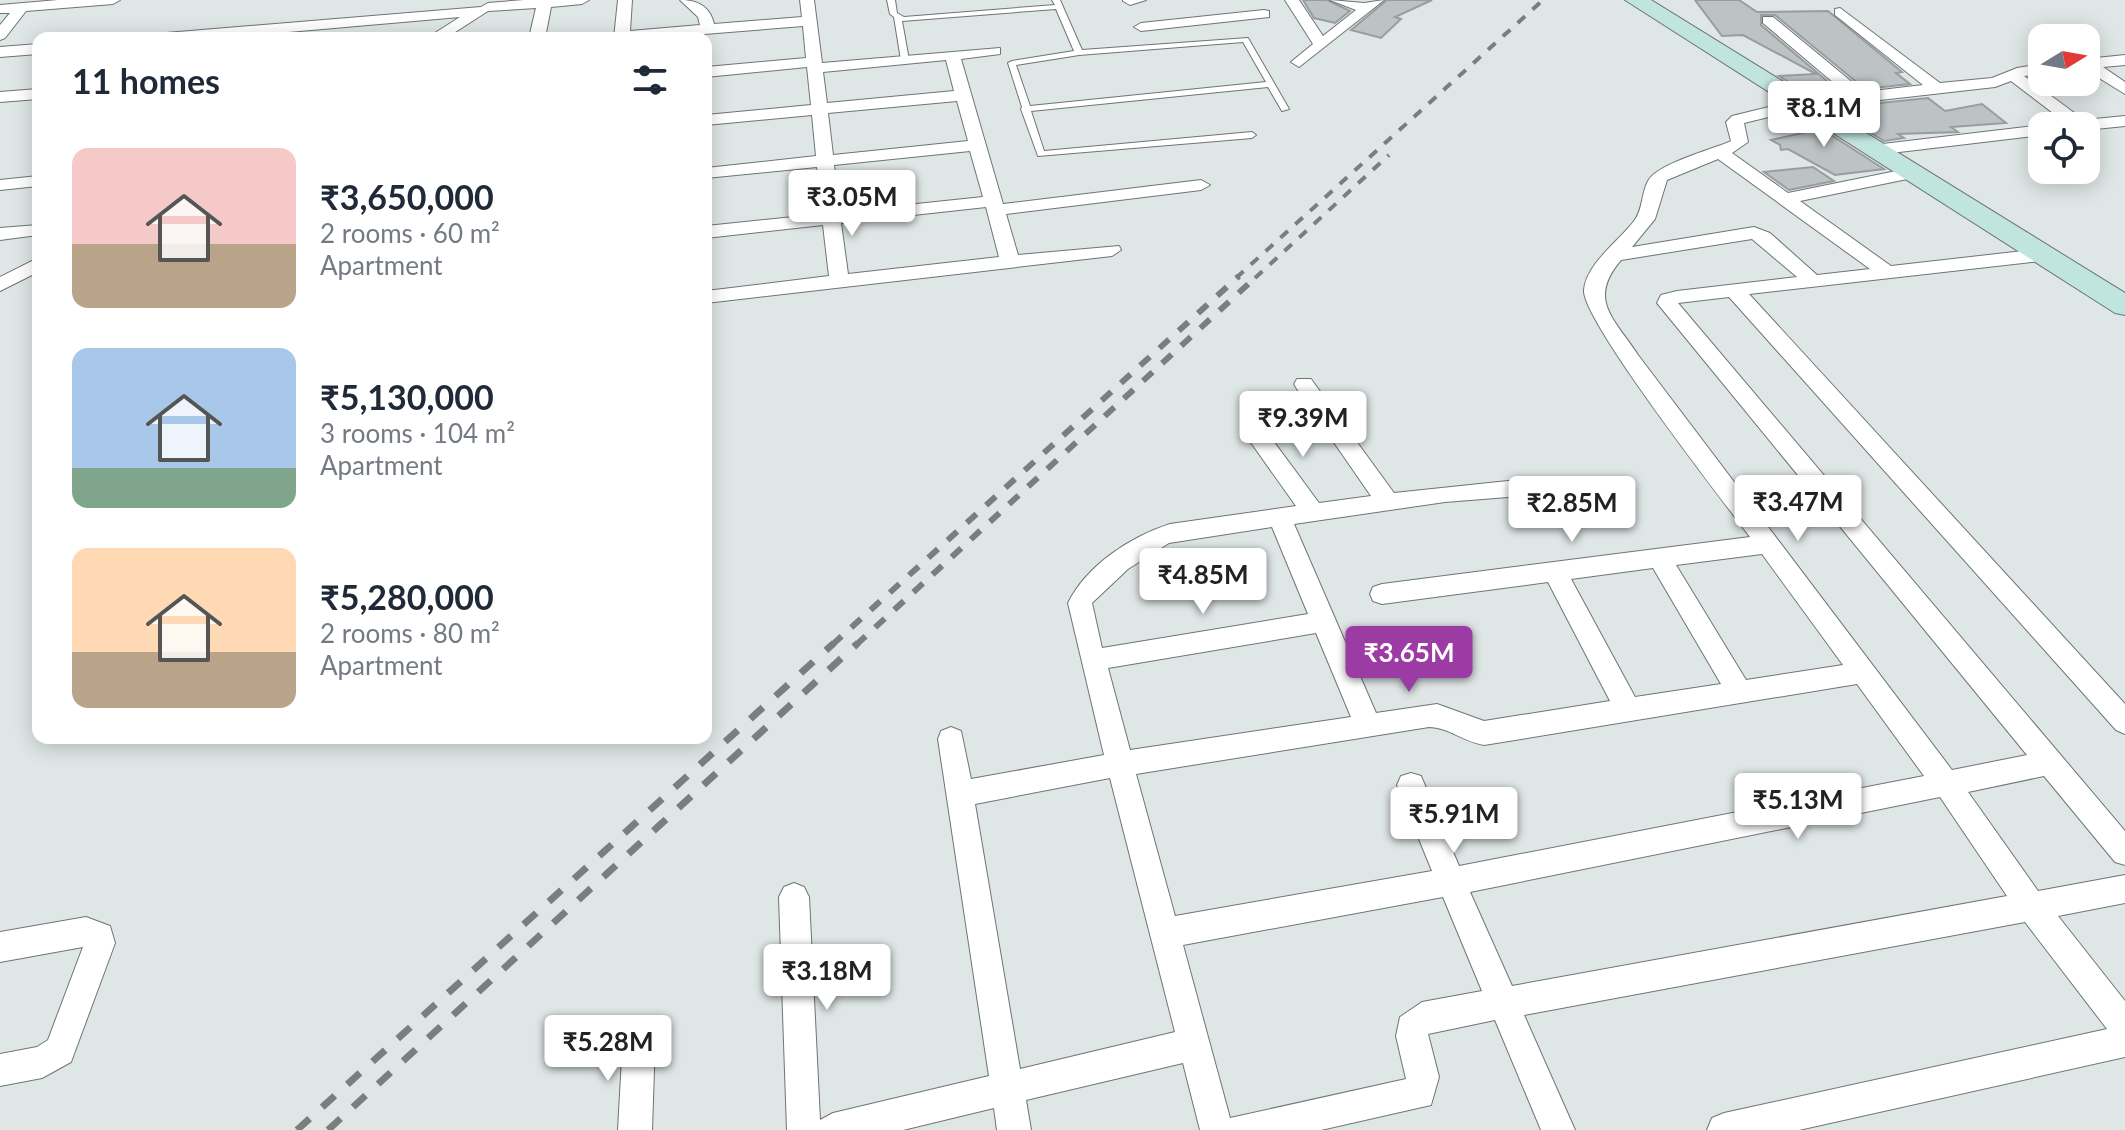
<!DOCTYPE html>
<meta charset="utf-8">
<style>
body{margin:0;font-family:Lato,sans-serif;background:#f6f6f7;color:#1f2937;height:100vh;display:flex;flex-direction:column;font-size:30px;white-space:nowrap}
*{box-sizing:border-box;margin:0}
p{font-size:26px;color:#747a83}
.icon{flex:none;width:44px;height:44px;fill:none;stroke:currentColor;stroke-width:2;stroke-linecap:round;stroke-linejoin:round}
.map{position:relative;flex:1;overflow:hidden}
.sheet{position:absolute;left:32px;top:32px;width:680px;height:712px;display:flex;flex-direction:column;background:#fff;border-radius:16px;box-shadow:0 4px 20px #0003}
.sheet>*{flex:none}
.needle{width:52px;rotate:79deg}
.controls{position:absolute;left:2028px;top:24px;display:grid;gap:16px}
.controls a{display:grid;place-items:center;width:72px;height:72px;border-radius:16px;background:#fff;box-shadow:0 4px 20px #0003;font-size:40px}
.price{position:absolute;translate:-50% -68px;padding:0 18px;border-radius:8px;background:#fff;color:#222;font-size:26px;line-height:52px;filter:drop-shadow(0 2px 4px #0008)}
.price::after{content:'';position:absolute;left:50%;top:48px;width:24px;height:18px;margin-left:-12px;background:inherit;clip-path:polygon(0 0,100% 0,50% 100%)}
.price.selected{background:#9b3ba3;color:#fff}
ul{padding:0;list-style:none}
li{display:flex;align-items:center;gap:24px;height:200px;padding:0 40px}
li span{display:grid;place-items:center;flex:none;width:224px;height:160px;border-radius:16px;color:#555}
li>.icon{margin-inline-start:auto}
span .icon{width:96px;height:96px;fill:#fffc;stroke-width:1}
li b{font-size:34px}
h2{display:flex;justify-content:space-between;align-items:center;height:96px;padding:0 40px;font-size:34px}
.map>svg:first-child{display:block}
.building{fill:#bdc2c4;stroke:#989da0;stroke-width:2}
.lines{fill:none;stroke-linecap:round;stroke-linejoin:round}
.lane-casing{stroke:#6f7474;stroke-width:2}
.street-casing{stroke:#6f7474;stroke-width:2}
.secondary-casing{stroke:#6f7474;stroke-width:2}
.lane{fill:#fff;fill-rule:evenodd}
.street{fill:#fff;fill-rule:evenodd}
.secondary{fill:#c0e5de;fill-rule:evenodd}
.rail-far2{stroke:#797e7e;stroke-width:4;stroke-dasharray:10 10;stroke-linecap:butt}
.rail-far1{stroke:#797e7e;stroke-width:6;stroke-dasharray:13 13;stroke-linecap:butt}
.rail{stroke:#797e7e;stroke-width:7;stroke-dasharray:17 17;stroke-linecap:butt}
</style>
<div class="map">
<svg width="2125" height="1130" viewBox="0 0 2125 1130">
<rect width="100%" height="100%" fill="#dfe6e6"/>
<path class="building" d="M1303,0H1327L1350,11L1335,23L1314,18Z
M1387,0H1432L1395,17L1401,19L1381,38L1351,30Z
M1695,0H1739L1757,12L1828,11L1902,72L1896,73L1910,84L1865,89L1775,15H1761V25L1840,92L1810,95L1779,76L1816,74L1743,35L1722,36Z
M1928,98L1945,111L1982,104L2006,123L1951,127L1958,132L1898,134L1904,138L1884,141L1832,108Z
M1797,113L1884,169L1835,175L1788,149L1781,150L1780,145L1771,140L1802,133L1792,128H1799L1780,117Z
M1813,167L1834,181L1789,190L1764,172Z"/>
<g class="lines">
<g class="lane-casing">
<path id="lane" d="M887,0H895L897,13L904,17L1055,5L1052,0H1060L1082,50L1248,38L1289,109L1282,111L1268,87L1031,111L1044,151L1252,132L1256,135L1252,138L1038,156L1021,109L1022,107L1008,63L1012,61L1074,51L1056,9L902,21L909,60L905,62L901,60L894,17L890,14ZM1243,42L1266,82L1030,106L1016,65L1079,55Z"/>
</g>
<g class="street-casing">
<path id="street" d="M58,0H120L113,4L26,11L5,38L0,40V25L10,13H0V5Z
M524,0H589L582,4L551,7L545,38H529L536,8L488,11L446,38H427L460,17L219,38H158L166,33L481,7L488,3Z
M618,0H632L630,31L700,25L698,17L680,0C697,0 710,6 714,24L802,17L800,0H814L822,63L1000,48V54L961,59L1003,204L1201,180L1210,185L1201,190L1006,214L1018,255L1119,246L1121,250L1112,256L706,303V291L829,276L823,225L706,238V226L822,214L817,167L706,178V168L816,156L812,115L706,125V115L811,105L807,67L706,77V67L806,58L803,26L654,38H614ZM946,60L954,91L827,103L823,72ZM957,101L968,141L833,155L828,113ZM970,151L983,197L840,212L834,165ZM986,207L999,257L848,274L841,223Z
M1146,0L1130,5L1123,1V0Z
M1285,0H1299L1323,36L1356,10L1330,0L1364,3L1384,0L1299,67L1291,62L1313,44Z
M1840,8L1940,83L1992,78L2017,68L2042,64V74L2024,76L2084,120L2125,116V126L2086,130V126H2070L2011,81L1995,87L1801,109L1744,123L1748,142L1732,153L1788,193L1911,168L1917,169L1920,173L1917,177L1800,201L1891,266L2041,249L2050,255L2041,261L1749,294L2125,704V734L2116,730L1729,297L1678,303L2125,831V865L2115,862L2044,776L1968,792L2038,891L2125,875V903L2058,916L2125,1001V1057L1799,1130H1707L1712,1118L1724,1113L2107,1029L2025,922L1524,1015L1575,1130H1541L1495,1020L1428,1034L1439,1077L1431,1105L1321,1130H1200L1183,1063L1026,1100L1031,1130H997L994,1108L903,1130H787L779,897L784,887L794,883L804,887L809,897L820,1120L833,1113L989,1076L938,739L941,731L951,727L961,731L971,779L1104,755L1068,603C1087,565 1130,537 1170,524L1296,506L1247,437L1244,432L1247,427H1263L1319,503L1371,496L1297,389L1294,384L1297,379H1311L1394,493L1508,481L1516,483L1519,489L1516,495L1508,497L1445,502L1294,524L1376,713L1437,704L1484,721L1610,701L1548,582L1382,604L1373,601L1370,594L1373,587L1382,584L1750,537C1724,502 1581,319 1584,290C1586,264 1619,241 1634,221C1643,210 1641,194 1648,181C1657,164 1710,150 1729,142L1731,141L1726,122L1732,116L1801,99L1847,94L1763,23V17H1773L1864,92L1923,85L1835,15V9ZM1718,159L1870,269L1817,275L1770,233L1754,227L1632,247L1655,219L1667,180ZM1752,239L1797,277L1677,291L1661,295L1657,303L2027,755L1952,770L1638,355C1614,318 1587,300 1621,260ZM1272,527L1308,614L1102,648L1092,603L1128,569L1169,543ZM1762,554L1843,665L1746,680L1676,565ZM1653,568L1721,684L1635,697L1571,579ZM1316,633L1351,717L1130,750L1108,668ZM1857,684L1924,776L1459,866L1421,776L1411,773L1401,776L1397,785L1432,871L1175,916L1136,774L1429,727C1448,727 1464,742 1484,745ZM1110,778L1175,1032L1020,1069L975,804ZM1940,797L2007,896L1512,986L1470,892ZM1443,897L1482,991L1422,1002L1400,1017L1396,1036L1406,1079L1230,1118L1183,945Z
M1264,10L1269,11V17L1141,31L1134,27L1141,23Z
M38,44V54L0,57V47Z
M2125,55V65L2103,67L2125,82V94L2086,70V59Z
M38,89V99L0,102V92Z
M2042,125L2046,126H2042V135L1874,155L1866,150L1874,145Z
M38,176V186L0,190V180Z
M38,225V235L0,240V228Z
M38,258V272L0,291V277Z
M86,917L110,926L115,943L71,1062L42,1078L0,1086V1054L37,1047L48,1040L83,947L0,962V932Z
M639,1023L650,1028L655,1039L652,1130H618L623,1039L628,1028Z"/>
</g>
<g class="secondary-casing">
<path id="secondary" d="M1625,0H1651L2125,293V315L2115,313Z"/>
</g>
<use href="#lane" class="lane"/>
<use href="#street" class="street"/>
<use href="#secondary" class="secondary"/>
<path class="rail-far2" d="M1236,278L1543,0
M1255,278L1389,155"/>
<path class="rail-far1" d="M832,645L1239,276
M856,645L1257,276"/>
<path class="rail" d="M297,1130L834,643
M328,1130L858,643"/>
</g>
</svg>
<div class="controls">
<a><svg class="needle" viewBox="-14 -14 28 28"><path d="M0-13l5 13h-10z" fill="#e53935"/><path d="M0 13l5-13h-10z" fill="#747a83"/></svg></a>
<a><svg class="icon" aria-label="locate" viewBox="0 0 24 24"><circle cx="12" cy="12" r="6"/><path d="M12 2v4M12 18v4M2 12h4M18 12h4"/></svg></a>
</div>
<b class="price" style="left:1824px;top:149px">₹8.1M</b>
<b class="price" style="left:852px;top:238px">₹3.05M</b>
<b class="price" style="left:1303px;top:459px">₹9.39M</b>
<b class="price" style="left:1798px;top:543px">₹3.47M</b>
<b class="price" style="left:1572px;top:544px">₹2.85M</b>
<b class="price" style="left:1203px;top:616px">₹4.85M</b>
<b class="price selected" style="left:1409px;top:694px">₹3.65M</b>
<b class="price" style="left:1798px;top:841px">₹5.13M</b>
<b class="price" style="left:1454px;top:855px">₹5.91M</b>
<b class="price" style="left:827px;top:1012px">₹3.18M</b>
<b class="price" style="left:608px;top:1083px">₹5.28M</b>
<section class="sheet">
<h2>11 homes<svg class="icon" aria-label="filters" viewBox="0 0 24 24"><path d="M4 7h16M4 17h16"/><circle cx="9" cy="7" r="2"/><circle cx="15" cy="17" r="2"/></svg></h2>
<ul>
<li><span style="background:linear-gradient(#f6c9c9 60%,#b9a48a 0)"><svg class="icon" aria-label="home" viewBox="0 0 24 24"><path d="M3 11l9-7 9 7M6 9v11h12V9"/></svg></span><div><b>₹3,650,000</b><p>2 rooms · 60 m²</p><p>Apartment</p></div></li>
<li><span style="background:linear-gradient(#a9c7e8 75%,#7fa58c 0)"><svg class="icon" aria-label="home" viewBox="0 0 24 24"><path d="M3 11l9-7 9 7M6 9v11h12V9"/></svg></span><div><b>₹5,130,000</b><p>3 rooms · 104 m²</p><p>Apartment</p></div></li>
<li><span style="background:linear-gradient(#ffd9b3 65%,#b9a48a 0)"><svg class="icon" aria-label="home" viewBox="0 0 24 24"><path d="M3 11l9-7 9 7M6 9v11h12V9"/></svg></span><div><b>₹5,280,000</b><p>2 rooms · 80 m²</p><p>Apartment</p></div></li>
</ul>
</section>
</div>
